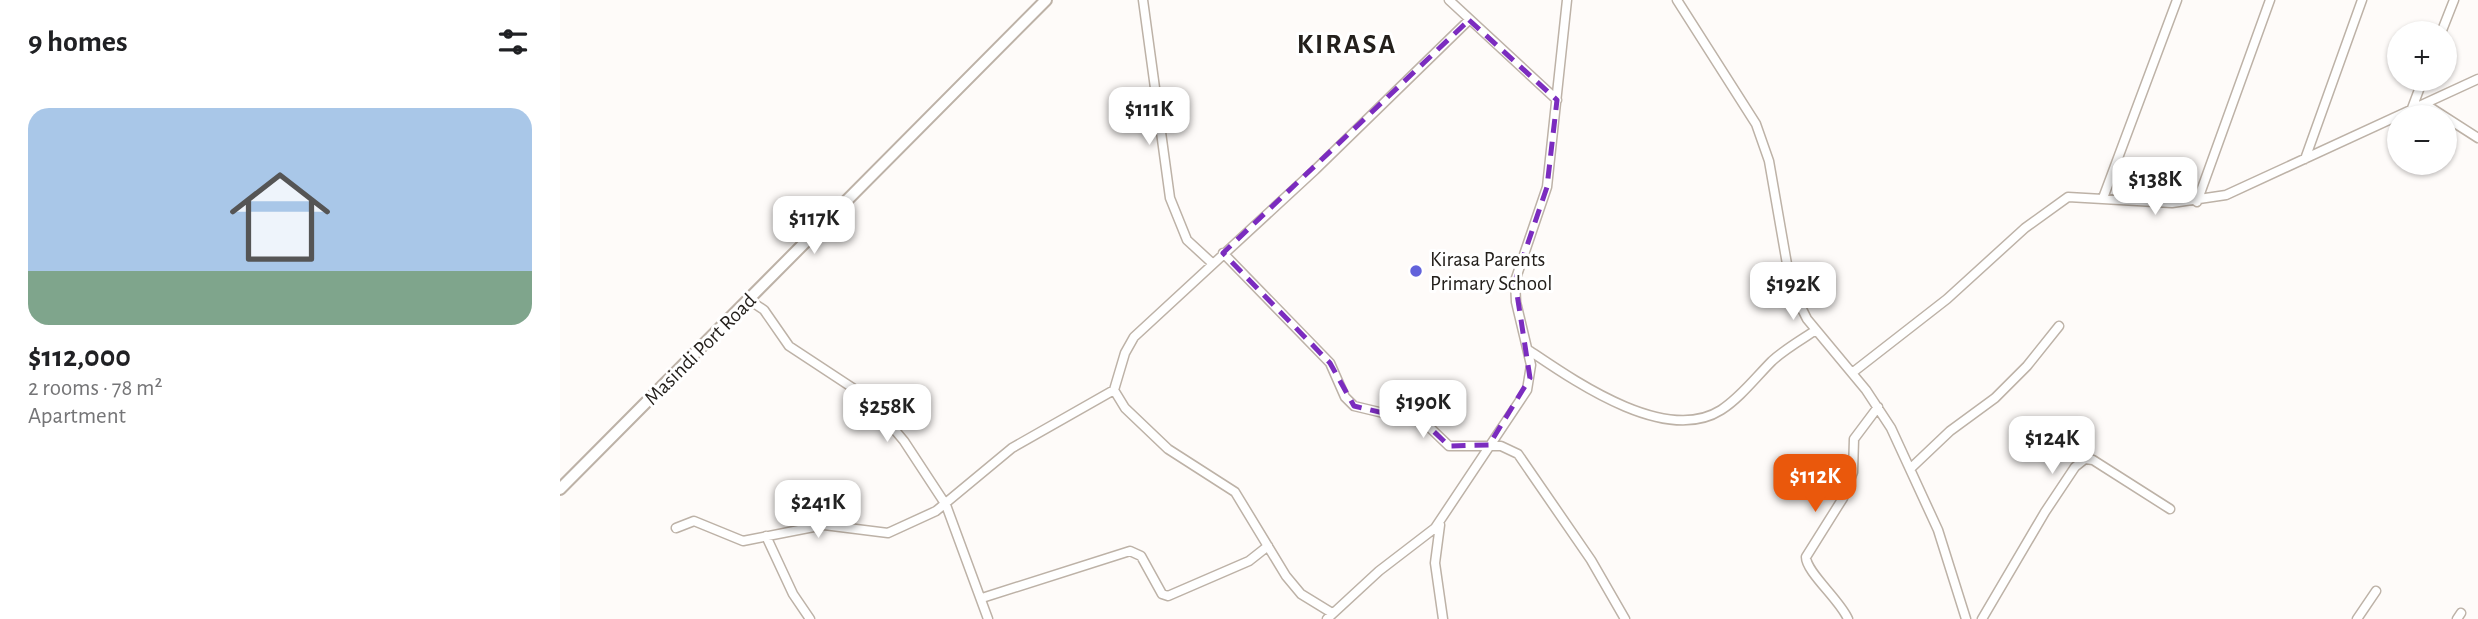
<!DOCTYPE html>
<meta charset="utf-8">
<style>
body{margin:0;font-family:"Alegreya Sans",sans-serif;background:#f6f6f6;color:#202124;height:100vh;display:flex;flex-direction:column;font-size:26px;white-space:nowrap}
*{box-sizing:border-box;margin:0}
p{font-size:23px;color:#757577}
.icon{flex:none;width:38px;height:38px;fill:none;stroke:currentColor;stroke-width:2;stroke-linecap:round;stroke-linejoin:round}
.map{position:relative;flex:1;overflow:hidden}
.sheet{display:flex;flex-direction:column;background:#fff;width:560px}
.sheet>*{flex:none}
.fabs{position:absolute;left:1827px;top:21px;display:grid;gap:14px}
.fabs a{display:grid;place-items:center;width:70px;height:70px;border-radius:50%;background:#fff;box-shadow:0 2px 5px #0004;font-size:35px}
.price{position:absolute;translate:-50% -60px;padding:0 16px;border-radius:14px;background:#fff;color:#222;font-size:23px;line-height:46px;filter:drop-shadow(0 2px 4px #0008)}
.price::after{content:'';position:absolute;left:50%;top:42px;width:21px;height:16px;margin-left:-10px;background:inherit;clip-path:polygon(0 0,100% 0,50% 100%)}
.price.current{background:#ea580c;color:#fff}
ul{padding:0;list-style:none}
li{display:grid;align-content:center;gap:14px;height:371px;padding:0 28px}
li+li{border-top:2px solid #e0e0e0}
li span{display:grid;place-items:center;height:217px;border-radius:21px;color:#555}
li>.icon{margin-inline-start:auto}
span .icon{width:126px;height:126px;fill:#fffc;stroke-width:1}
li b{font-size:30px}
h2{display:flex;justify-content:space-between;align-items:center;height:84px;padding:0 28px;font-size:30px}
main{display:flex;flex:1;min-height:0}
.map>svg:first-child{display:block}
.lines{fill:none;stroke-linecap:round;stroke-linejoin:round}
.minor-casing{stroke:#bdb2a7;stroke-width:11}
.secondary-casing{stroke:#bdb2a7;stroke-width:14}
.minor{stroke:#fff;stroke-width:8}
.secondary{stroke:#fff;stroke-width:10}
.marked{fill:none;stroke:#7b2cbf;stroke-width:5;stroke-dasharray:14 9;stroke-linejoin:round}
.poi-dot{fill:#6262db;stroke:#fff;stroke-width:2.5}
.labels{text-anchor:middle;stroke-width:6;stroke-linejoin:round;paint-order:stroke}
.poi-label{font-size:21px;fill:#24201c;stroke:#fff;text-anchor:start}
.street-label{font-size:21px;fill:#24201c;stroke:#fff}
.district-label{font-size:28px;font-weight:bold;letter-spacing:2px;fill:#24201c;stroke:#fff}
</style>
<main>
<section class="sheet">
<h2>9 homes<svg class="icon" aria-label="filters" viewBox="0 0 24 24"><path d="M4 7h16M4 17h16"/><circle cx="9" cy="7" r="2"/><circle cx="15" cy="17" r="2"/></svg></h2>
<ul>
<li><span style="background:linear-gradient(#a9c7e8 75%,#7fa58c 0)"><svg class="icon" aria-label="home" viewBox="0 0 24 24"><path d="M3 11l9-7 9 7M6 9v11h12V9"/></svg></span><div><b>$112,000</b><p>2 rooms · 78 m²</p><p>Apartment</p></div></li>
</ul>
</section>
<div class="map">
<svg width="1918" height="619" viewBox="0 0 1918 619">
<rect width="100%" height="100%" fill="#fefbf9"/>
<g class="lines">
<g class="minor-casing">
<path id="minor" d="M583,0L610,198L627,240L652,263
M889,0L997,100
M1117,0L1196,124L1209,161L1231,287L1247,319L1306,390L1331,428L1378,530L1406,619
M1881,33L1894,0
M1865,104L1918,138
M1851,111L1863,79
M1745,159L1802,0
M1543,198L1617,0
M1637,202L1710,0
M663,253L770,363L785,397L794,406L865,423L889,446H941L958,454L1031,560L1065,619
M189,300L204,310L229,346L308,398L344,441L386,505L428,619
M970,351C1016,382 1106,445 1161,410C1180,398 1196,377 1212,361C1225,349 1241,340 1256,330
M1292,373L1387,299L1465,228L1508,197L1612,203L1666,195L1918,79
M1351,468L1390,431L1435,398L1467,366L1499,326
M880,525L875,563L883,619
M116,528L134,521L183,541L264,525L328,533L376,511L452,448L554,390
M206,536L233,594L250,619
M422,598L570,551L581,556L602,594L608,596L689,561L708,546
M772,613L741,594L726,576L675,492L608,449L565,408L554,390L565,353L574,337L755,170L909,20
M767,619L819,571L875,528L967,390L971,365L956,302L955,281L987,187L1007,0
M1288,619C1280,600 1246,572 1246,557L1283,498L1293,472L1294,439L1318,407
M1422,619L1485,512L1515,467L1525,459L1533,460L1610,509
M1797,619L1816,591
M1897,619L1901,613"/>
</g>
<g class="secondary-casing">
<path id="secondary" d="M0,489L486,0"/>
</g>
<use href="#minor" class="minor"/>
<use href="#secondary" class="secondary"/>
</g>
<path class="marked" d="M909,20L997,100L987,187L955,281L970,378L929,445L889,446L865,423L794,406L770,363L663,253Z"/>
<circle class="poi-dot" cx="856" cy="271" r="7"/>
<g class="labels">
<g class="poi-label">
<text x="870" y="266">Kirasa Parents<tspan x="870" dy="24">Primary School</tspan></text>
</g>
<g class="street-label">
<text transform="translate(140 349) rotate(-45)" y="7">Masindi Port Road</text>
</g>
<g class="district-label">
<text x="787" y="53">KIRASA</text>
</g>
</g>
</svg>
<div class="fabs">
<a>+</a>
<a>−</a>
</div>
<b class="price" style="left:589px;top:147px">$111K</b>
<b class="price" style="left:1595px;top:217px">$138K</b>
<b class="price" style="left:254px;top:256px">$117K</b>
<b class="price" style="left:1233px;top:322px">$192K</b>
<b class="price" style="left:863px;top:440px">$190K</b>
<b class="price" style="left:327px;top:444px">$258K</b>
<b class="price" style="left:1492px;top:476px">$124K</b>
<b class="price current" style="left:1255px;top:514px">$112K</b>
<b class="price" style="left:258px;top:540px">$241K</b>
</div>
</main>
